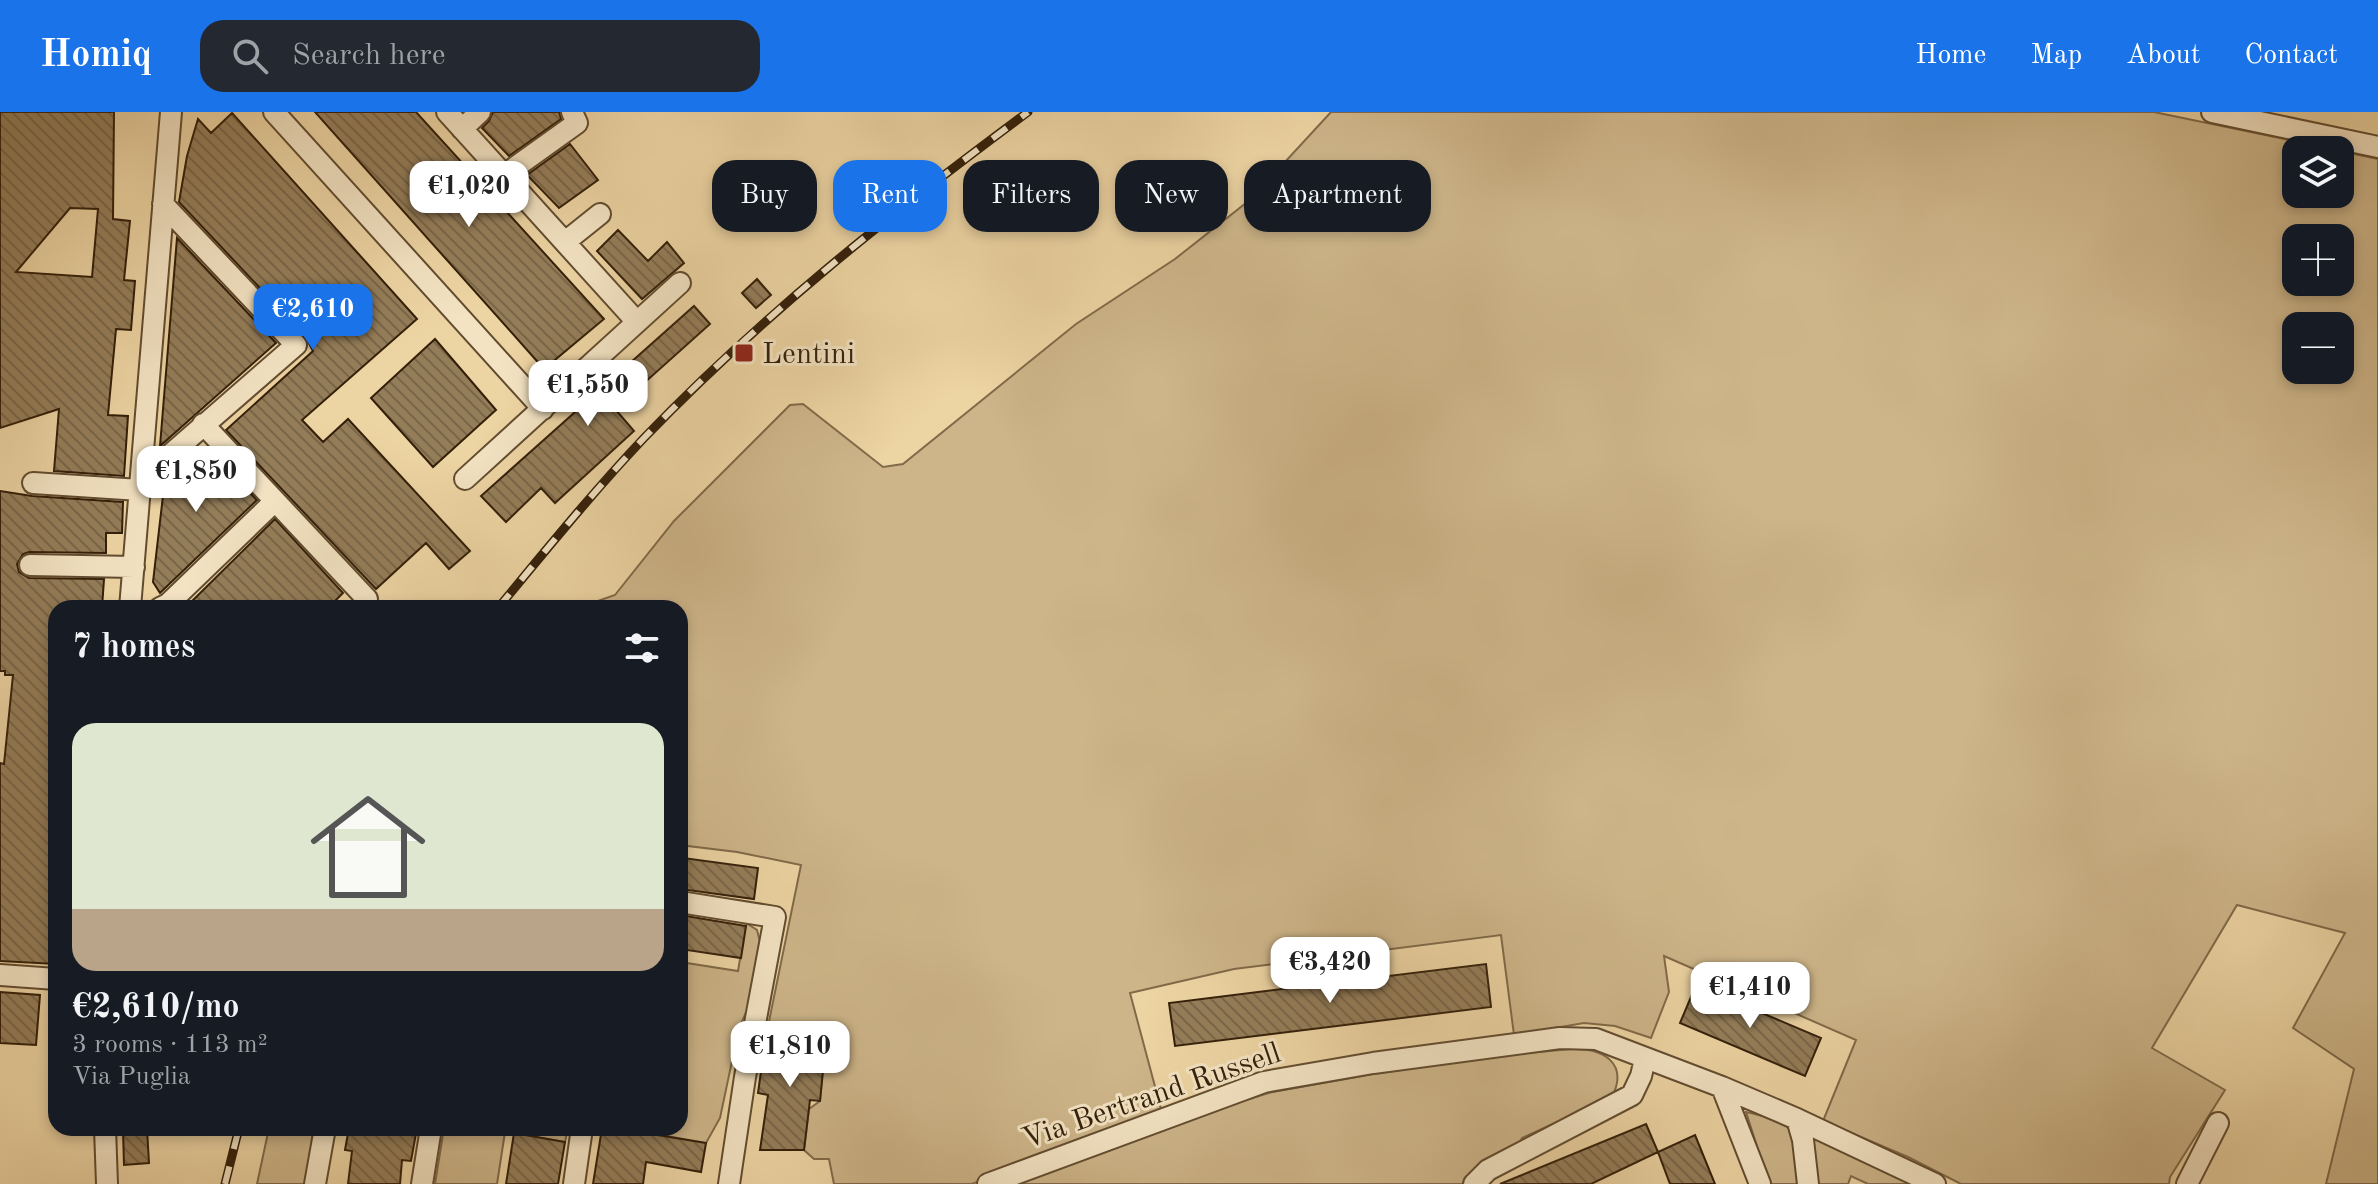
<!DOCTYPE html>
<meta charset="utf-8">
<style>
body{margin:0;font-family:"Old Standard TT",serif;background:#242831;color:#f1f3f6;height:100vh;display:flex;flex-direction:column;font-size:30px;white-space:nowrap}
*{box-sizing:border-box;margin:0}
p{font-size:26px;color:#9ea1a6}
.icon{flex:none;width:44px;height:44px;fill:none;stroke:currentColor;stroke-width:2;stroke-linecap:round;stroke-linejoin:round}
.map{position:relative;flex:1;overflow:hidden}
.details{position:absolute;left:48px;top:488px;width:640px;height:536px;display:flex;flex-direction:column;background:#171b24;border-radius:24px;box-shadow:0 4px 12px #0003}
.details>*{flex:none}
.top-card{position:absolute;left:712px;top:48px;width:760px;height:72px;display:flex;gap:16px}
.controls{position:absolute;left:2282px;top:24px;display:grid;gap:16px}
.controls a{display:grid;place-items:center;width:72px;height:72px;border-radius:16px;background:#171b24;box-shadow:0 4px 12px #0003;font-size:40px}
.price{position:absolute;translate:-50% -68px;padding:0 18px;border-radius:16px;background:#fff;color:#222;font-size:26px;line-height:52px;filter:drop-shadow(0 2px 4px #0008)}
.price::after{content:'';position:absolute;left:50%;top:48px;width:24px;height:18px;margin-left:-12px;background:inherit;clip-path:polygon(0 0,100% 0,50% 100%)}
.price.on{background:#1a73e8;color:#fff}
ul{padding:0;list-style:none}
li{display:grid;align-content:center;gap:16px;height:424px;padding:0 24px}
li+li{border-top:2px solid #363941}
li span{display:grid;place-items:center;height:248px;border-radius:24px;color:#555}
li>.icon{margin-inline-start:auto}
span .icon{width:144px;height:144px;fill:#fffc;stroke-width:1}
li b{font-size:34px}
h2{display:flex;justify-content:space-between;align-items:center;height:96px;padding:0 24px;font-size:34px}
.tag{padding:0 28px;border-radius:24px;background:#171b24;box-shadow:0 4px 12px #0003;font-size:28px;line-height:72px}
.tag.on{background:#1a73e8;color:#fff}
header{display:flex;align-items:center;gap:48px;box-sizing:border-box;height:112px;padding:0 40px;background:#1a73e8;color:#fff}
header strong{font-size:38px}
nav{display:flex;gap:44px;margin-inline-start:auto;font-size:28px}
.search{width:560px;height:72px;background:#242831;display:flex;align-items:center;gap:20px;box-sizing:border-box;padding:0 28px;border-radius:24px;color:#9ea1a6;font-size:30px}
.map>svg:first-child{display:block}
.green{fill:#cdb589;stroke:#806a49;stroke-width:2;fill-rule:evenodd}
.building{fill:url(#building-back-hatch);stroke:#331f09;stroke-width:2;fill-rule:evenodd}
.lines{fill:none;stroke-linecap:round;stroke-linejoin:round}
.minor-casing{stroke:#624c30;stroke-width:24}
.minor{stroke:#f3e3c3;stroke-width:20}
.rail-casing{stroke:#331f09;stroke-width:9}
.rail{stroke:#f3e3c3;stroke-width:6;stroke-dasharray:18;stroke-linecap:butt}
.poi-dot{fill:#8f2418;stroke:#f3e3c3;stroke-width:3}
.labels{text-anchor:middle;stroke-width:6;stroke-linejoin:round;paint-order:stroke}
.poi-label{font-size:30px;fill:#331f09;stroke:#f3e3c3;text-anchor:start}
.street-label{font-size:30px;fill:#331f09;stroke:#f3e3c3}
</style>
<header>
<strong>Homiq</strong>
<div class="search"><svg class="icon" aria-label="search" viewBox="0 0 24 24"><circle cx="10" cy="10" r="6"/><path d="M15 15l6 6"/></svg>Search here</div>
<nav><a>Home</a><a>Map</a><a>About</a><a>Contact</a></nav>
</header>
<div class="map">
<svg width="2378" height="1072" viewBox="0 0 2378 1072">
<defs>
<pattern id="building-back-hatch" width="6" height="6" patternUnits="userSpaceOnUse" patternTransform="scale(2)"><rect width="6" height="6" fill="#947d59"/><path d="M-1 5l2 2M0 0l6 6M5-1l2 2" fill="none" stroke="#796648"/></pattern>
</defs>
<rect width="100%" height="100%" fill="#edd4a3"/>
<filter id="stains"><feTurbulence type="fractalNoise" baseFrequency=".0025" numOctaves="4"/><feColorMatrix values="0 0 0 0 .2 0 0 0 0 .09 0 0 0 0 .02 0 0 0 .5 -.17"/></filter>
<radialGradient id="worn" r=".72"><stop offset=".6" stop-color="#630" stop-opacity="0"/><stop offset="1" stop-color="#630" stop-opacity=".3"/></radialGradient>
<path class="green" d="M1331,0H2154L2337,38H2296V82H2340V39L2378,47V1072H2326L2354,957L2293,916L2345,821L2237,793L2152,936L2225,978L2170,1065L2169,1072H1961L1908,1045L1823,1009L1856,928L1664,844L1669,880L1651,926L1615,914L1584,911L1514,923L1501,823L1234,857L1130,881L1161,997L972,1072H834L829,1047H814L804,1038L809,997L820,989L826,927L766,924L801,753L737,740L680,733V496H578L615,483L674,409L790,293L803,292L883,355L903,352L1076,212L1175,147L1251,87ZM2296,126H2340V170H2296ZM2296,214H2340V258H2296Z
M746,811L757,818L761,834L748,896L739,916L720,1006L706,1031L661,1023L654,1016H680V850L738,859Z
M1572,937C1603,936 1629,951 1612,985L1522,1026L1519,1033L1466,1072H1008L1179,1009L1272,980L1373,962L1514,942Z
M1746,1000C1802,1012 1795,1020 1801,1072H1769Z
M269,1016H314L305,1072H257Z
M444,1016H568L565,1030L505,1020L497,1072H435Z
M1809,1024L1911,1072H1868L1851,1064L1848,1072H1816Z"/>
<path class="building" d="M0,0H114L113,107L130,109L124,168L135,169L131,218L116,217L108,303L128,304L124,364L54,359L59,297L0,316ZM70,96L98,97L92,165L16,160Z
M315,0H416L604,207L544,257Z
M493,0H559L561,7L509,44L482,16L489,9Z
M232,1L417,207L302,308L323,330L348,307L470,439L449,457L426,431L376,477L226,318L313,239L305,224L179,90L187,44L198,7L211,21Z
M570,32L598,68L559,96L527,63Z
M618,118L648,149L667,130L684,151L642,187L597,139Z
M177,126L276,231L160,334Z
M757,167L771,183L756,196L742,181Z
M694,194L710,212L615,297L634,319L555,391L541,376L506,410L481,384Z
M435,227L496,298L433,355L371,286Z
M207,335L257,388L160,481L153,470L164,375Z
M0,379L32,384L123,390L122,421H106V441L29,440L23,442L17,452L19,460L29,466L104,467L102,496H56V852L0,849V651L4,652L13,563H5V559H0Z
M275,407L343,481L328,496H185Z
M683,746L758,756L754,787L680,777Z
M680,803L746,814L741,846L680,837Z
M1486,852L1491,895L1175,934L1169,891Z
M1696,873L1821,926L1805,964L1680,911Z
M0,880L40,883L36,933L0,931Z
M766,924L826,927L820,989L810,988L804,1038H760L768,983L758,981Z
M1646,1012L1658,1040L1591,1072H1500Z
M349,1016H417L411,1049L402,1048L400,1072H348L352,1039L345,1038Z
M602,1016H652L651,1022L706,1031L701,1060L646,1050L643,1072H593Z
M147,1017L149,1051L124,1053L123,1018Z
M514,1021L565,1030L558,1072H506Z
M1695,1023L1715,1072H1670L1658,1040Z"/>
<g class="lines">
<g class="minor-casing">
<path id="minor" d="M274,0L543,297
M447,0L637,210
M2212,0L2378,35
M462,17L480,0
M503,64L577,11L572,0
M565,130L600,102
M203,312L367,487
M465,367L680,171
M141,368L296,233L163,92
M33,371L140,378
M30,453L134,455
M130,496L171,0
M160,496L168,492L275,389
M680,790L775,805L745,965L729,1072
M0,863L56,867
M1722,975L1760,1072
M1797,1007L1803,1028L1808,1072
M105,1016L107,1072
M315,1072L325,1016
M422,1072L431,1016
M574,1072L582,1016
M988,1072L1264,970L1373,951L1560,926L1596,927L1722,975L1797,1007L1935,1072
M1474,1072L1488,1058L1632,983L1641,964L1645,947
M2187,1072L2218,1011"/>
</g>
<use href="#minor" class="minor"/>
<g class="rail-casing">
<path id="rail" d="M498,496C546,438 593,380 644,326C761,204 893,100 1028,0
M225,1072L239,1016"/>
</g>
<use href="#rail" class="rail"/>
</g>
<rect class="poi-dot" x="734" y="231" width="20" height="20" rx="4"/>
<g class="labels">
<g class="poi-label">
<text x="762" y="251">Lentini</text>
</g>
<g class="street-label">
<text transform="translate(1151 983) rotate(-19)" y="10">Via Bertrand Russell</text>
</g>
</g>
<rect width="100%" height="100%" filter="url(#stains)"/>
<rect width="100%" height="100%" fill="url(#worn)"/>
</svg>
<div class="controls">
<a><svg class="icon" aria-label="layers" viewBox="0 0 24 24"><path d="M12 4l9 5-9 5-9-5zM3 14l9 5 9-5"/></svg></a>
<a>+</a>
<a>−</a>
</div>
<b class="price" style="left:469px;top:117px">€1,020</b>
<b class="price on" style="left:313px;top:240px">€2,610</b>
<b class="price" style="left:588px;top:316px">€1,550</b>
<b class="price" style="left:196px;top:402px">€1,850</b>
<b class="price" style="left:1330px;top:893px">€3,420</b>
<b class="price" style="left:1750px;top:918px">€1,410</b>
<b class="price" style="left:790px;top:977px">€1,810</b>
<div class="top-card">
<a class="tag">Buy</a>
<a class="tag on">Rent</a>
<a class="tag">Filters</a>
<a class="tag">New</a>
<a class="tag">Apartment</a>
</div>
<section class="details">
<h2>7 homes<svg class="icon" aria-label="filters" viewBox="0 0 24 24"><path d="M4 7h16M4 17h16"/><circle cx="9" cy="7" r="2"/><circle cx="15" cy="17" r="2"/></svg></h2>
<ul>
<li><span style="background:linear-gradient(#dfe7d0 75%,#b9a48a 0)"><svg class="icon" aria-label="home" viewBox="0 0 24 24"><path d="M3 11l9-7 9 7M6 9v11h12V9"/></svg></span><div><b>€2,610/mo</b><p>3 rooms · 113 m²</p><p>Via Puglia</p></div></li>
</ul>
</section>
</div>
